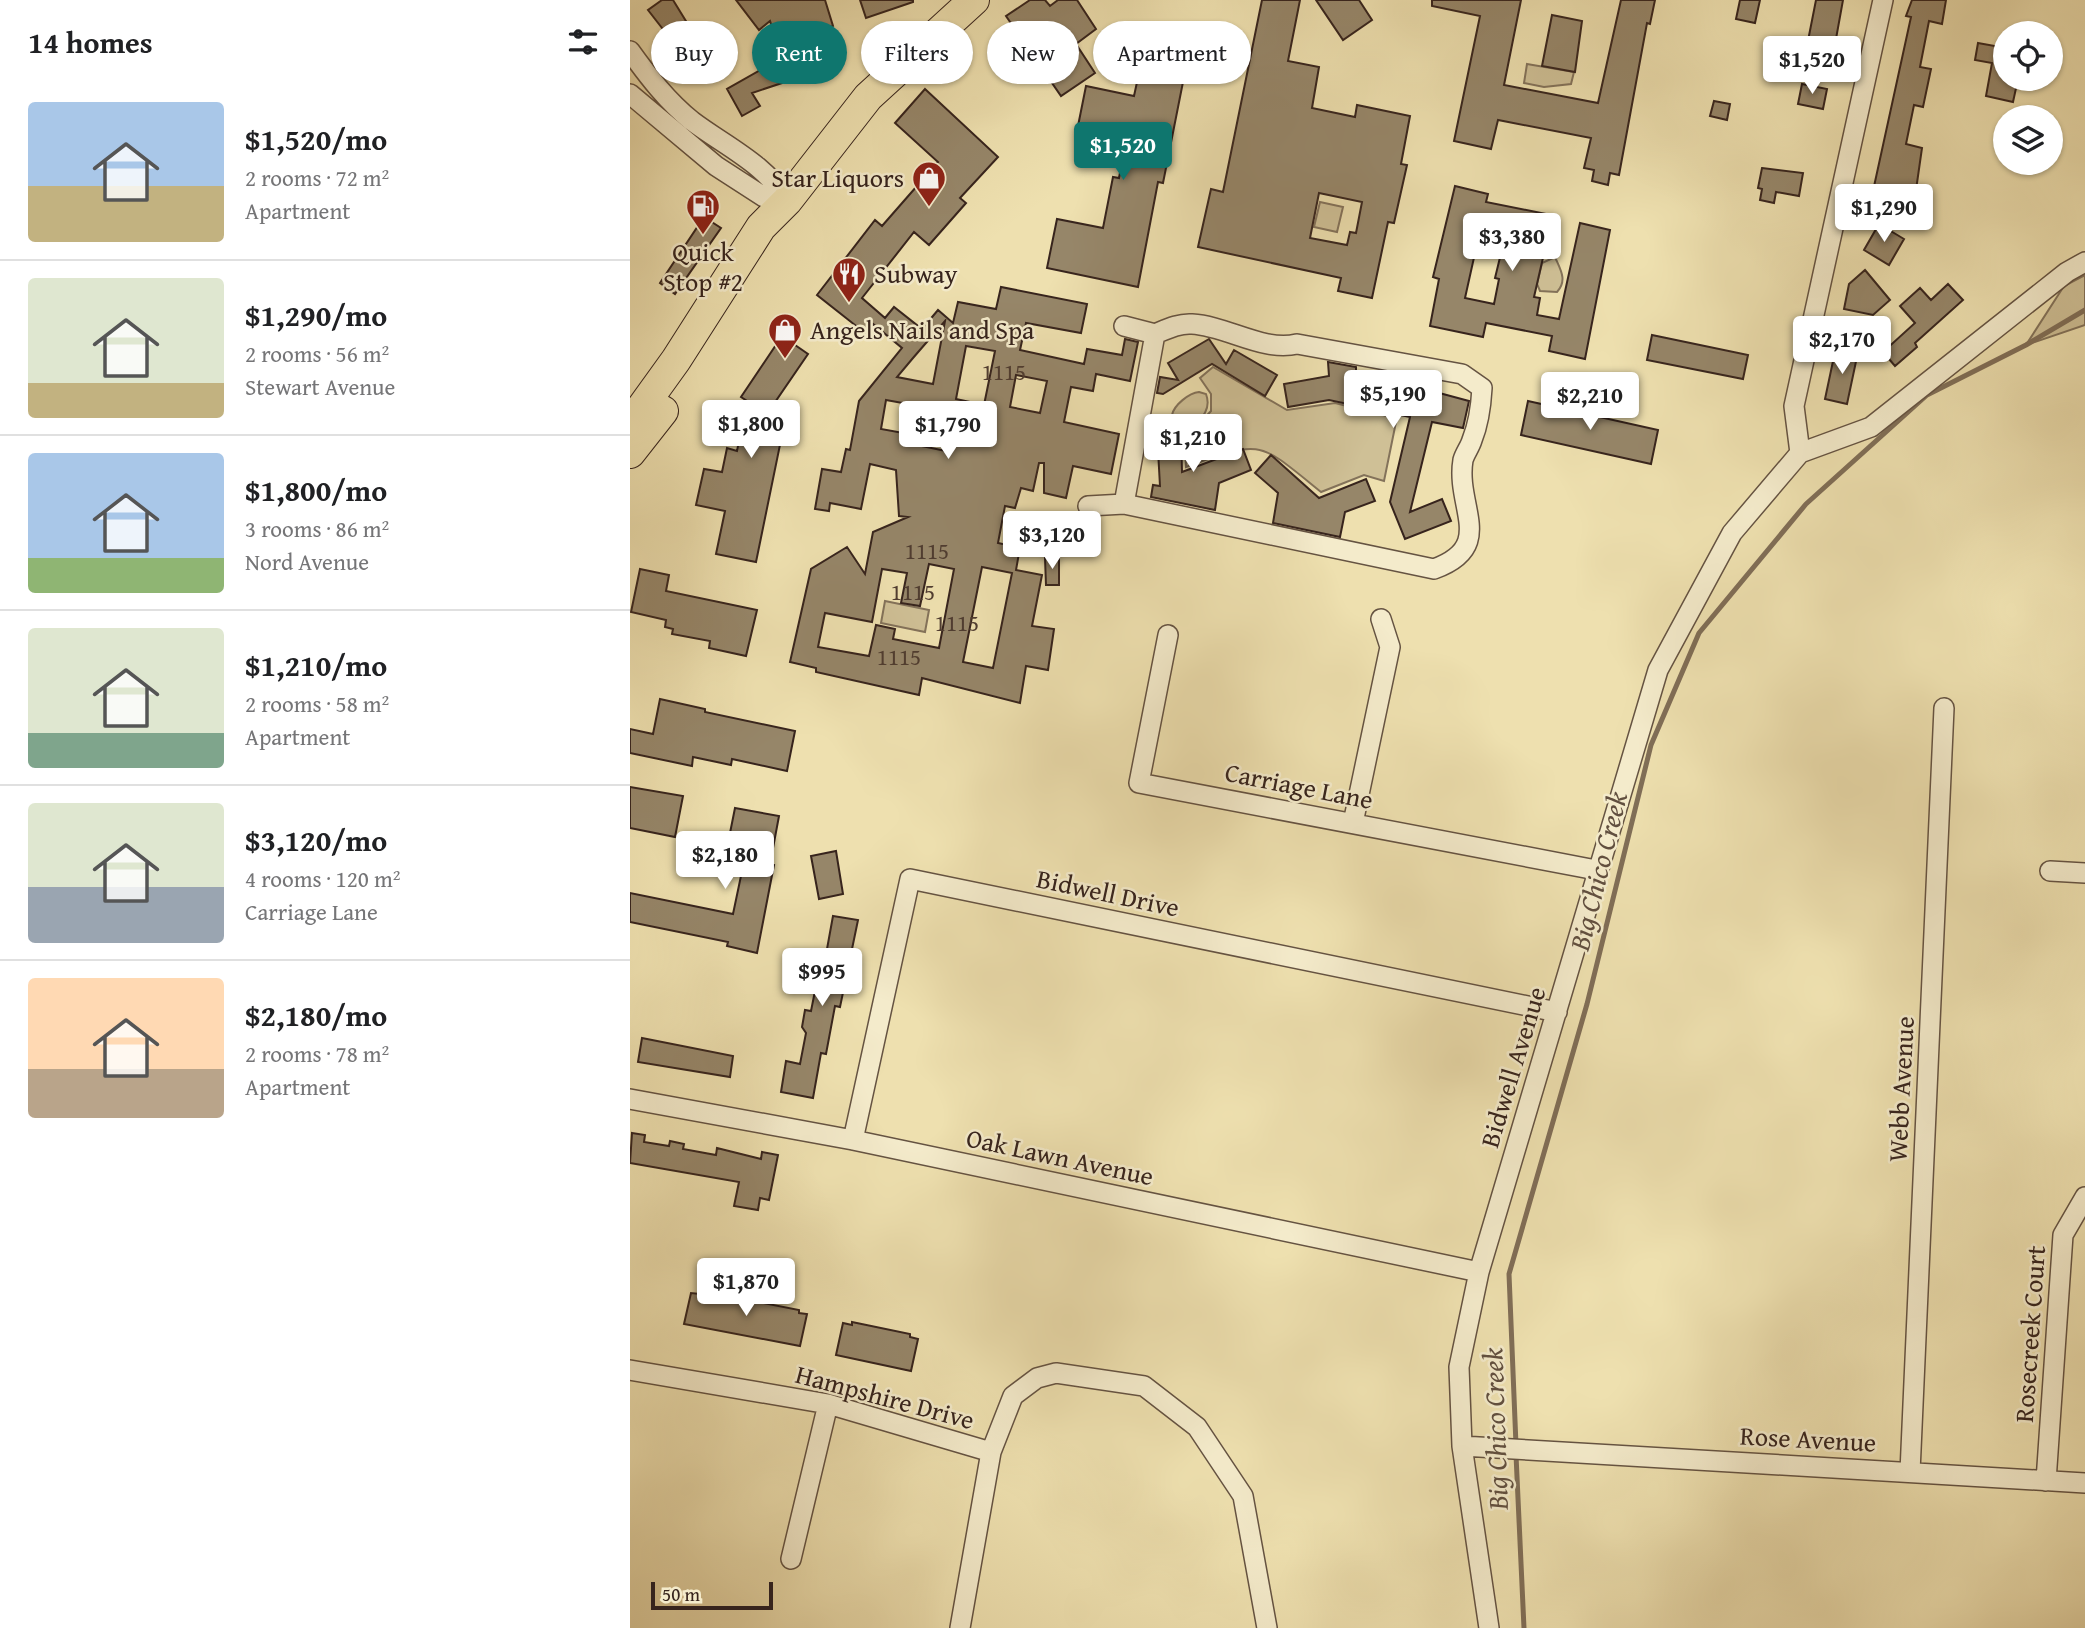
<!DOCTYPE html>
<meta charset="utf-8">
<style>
body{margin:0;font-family:"Gentium Book Plus",serif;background:#f6f6f6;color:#202124;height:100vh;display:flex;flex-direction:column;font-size:26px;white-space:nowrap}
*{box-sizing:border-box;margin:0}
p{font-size:23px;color:#757577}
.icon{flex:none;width:38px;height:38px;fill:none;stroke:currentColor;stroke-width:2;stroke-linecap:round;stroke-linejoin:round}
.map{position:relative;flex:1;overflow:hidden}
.sheet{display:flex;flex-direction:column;background:#fff;width:630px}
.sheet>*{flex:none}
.hud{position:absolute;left:21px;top:21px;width:665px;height:63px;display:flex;gap:14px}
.fabs{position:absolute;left:1363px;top:21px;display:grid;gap:14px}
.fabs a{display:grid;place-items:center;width:70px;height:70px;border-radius:50%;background:#fff;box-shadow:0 2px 5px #0004;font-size:35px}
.scale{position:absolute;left:21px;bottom:18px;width:122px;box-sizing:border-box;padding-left:7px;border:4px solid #37241d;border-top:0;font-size:19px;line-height:24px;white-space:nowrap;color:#37241d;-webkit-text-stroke:5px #f4ebcb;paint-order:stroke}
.price{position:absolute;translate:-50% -60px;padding:0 16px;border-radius:7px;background:#fff;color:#222;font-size:23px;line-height:46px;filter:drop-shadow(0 2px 4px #0008)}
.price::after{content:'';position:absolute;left:50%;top:42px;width:21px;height:16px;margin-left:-10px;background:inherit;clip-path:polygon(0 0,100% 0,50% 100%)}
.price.selected{background:#0f766e;color:#fff}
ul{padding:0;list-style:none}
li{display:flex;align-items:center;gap:21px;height:175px;padding:0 28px}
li+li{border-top:2px solid #e0e0e0}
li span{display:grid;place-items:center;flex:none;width:196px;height:140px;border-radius:7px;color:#555}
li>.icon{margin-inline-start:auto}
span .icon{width:84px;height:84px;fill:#fffc;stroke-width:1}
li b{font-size:30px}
h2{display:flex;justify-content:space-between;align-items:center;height:84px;padding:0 28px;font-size:30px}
.tag{padding:0 24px;border-radius:32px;background:#fff;box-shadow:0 2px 5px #0004;font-size:24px;line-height:63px}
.tag.selected{background:#0f766e;color:#fff}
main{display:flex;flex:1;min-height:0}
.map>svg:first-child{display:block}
.green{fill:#cfc096;stroke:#83725a;stroke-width:2}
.water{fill:#b0a07d;stroke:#806e57;stroke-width:2}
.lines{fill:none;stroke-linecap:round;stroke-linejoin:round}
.stream{stroke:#806e57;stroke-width:5}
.building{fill:#968669;stroke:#37241d;stroke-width:2;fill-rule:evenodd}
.street-casing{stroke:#655342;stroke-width:22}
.primary-casing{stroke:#37241d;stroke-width:32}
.street{stroke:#f4ebcb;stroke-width:19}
.primary{stroke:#eee0af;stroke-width:30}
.labels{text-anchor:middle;stroke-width:5;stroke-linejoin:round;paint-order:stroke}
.number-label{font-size:23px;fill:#4f3c30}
.poi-label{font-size:26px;fill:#37241d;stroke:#f4ebcb;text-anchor:start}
.street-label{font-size:26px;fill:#37241d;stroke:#f4ebcb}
.water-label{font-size:28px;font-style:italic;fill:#614f3f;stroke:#f4ebcb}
</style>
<main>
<section class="sheet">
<h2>14 homes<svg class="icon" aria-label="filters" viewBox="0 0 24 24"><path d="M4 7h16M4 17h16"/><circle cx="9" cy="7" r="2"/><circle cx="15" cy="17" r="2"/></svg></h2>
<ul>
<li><span style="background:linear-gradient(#a9c7e8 60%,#c2b280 0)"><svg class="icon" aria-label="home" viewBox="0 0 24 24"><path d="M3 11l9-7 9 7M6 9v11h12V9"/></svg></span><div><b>$1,520/mo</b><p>2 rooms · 72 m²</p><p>Apartment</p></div></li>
<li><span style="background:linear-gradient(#dfe7d0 75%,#c2b280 0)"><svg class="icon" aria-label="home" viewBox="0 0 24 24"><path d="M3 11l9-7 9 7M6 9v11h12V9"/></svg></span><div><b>$1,290/mo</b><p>2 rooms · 56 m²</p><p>Stewart Avenue</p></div></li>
<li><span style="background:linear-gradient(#a9c7e8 75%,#8fb573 0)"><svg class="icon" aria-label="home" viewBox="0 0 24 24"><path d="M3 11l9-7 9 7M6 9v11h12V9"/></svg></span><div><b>$1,800/mo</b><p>3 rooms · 86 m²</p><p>Nord Avenue</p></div></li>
<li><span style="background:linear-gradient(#dfe7d0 75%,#7fa58c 0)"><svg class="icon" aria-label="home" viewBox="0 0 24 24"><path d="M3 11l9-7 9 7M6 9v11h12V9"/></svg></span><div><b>$1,210/mo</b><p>2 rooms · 58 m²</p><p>Apartment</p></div></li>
<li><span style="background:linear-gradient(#dfe7d0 60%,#9aa5b1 0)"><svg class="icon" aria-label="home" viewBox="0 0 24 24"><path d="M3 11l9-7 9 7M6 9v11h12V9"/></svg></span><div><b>$3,120/mo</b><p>4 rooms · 120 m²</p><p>Carriage Lane</p></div></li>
<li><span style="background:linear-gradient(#ffd9b3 65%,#b9a48a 0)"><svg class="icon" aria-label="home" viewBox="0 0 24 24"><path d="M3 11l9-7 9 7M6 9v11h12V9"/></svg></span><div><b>$2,180/mo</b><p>2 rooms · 78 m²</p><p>Apartment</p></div></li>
</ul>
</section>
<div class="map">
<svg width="1455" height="1628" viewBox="0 0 1455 1628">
<rect width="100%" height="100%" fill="#eee0af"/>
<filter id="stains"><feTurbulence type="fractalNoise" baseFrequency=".00286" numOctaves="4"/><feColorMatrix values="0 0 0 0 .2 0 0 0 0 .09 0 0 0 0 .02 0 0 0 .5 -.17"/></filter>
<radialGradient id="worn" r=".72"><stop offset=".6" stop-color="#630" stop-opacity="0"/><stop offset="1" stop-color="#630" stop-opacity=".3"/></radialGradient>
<path class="green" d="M897,64L944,72L941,84L914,87L894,83Z
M690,202L713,207L707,232L684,227Z
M925,257C930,269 938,280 927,292L910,291L907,284L912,263Z
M1455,275V325L1396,345L1434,286Z
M583,367L657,410L705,403L761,417L766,422L754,481L734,475L691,492C628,441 633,439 556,467L555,439L581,411V394L570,378Z
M569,392L576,394C582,410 571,419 560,430H552L542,415C544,405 559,393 569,392Z
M255,601L299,610L295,632L251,623Z"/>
<path class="water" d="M547,35L564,38L556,75L536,70L537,63L541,64Z"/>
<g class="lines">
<path class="stream" d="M886,1445L879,1274L957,1004L1021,745L1069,633L1176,504L1297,395L1396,345L1455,310
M886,1455L894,1628"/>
</g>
<path class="building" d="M32,0H43L75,52L54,68L34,41L39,37L18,10Z
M106,0H195L203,26L166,39L171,54L153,60L140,21L129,30Z
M230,0H283V2L236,18Z
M400,0H415L420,6L428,0H447L466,29L446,44L465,73L431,96L376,16Z
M632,0H670L658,61L689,67L682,108L725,117L727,105L780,116L771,164L777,165L764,223L758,222L742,298L708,291L711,278L568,247L581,189L593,192ZM689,193L732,202L726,233L720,232L717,245L680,238Z
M686,0H729L742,20L713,40Z
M802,0H891L874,85L968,103L991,0H1025L1020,24L1017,23L989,175L980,173L978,185L962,181L964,170L954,168L961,138L868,120L861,149L824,141L850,16L802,6Z
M1110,0H1130L1125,23L1106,19Z
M1186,0H1213L1202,61L1175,56Z
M1282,0H1316L1312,24L1299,21L1290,67L1301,69L1293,107L1284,105L1276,144L1292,148L1286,190L1265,186L1263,195L1243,191L1281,17L1276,16Z
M922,15L952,21L945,72L912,66Z
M1348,43L1376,48V79H1388L1383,102L1356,96L1362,63L1345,60Z
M148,52L158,81L122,93L130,106L112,116L97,89L132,69L129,59Z
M509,73L553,82L533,183L528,182L508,287L417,268L427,219L473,228L483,177L489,178L497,135L448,126L456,86L504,96Z
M1172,84L1197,89L1193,109L1168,104Z
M295,89L368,157L330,198L336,203L299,245L284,232L232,298L255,318L264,307L292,329L308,310L323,323L328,302L366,309L371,287L457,304L451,333L396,323L390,350L454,364L457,349L492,355L495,339L508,342L500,381L466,374L463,391L441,387L434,422L489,434L481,474L443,466L436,498L414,493V463H409L403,491L391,488L385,508L375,506L368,543L382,546L381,552L389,553L386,570L412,575L402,626L424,629L418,670L396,666L390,703L292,678L289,695L186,672V668L160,662L181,569L217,547L235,574L243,532L278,517L269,516L266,470L240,464L231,509L200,503L199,511L185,509L192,469L211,472L216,449L220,450L229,401L272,348L243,324L235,333L187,295L245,220L252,226L308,162L265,123ZM315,321L303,384L267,377L283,358ZM336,346L365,351L354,405L326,399ZM386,375L417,381L410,413L380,407ZM256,400L328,413L321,452L277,443L279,434L251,429ZM299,564L324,569L309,648L263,639L265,629L246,625L239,656L188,647L195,613L242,622L252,569L277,573L271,603L290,606ZM352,567L382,573L363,668L333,662Z
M1084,101L1100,104L1097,120L1080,116Z
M1132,168L1173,173L1169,196L1146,192L1144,203L1130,200L1132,189L1128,188Z
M825,186L858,194L856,202L926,216L919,250L915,249L904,297L910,298L907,315L929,319L950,223L980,230L955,359L919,351L922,336L856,323L853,337L800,326L809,279L803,277ZM849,235L874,241L865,278L869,279L864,304L835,298Z
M74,217L91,228L45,294L30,283Z
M1249,224L1274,239L1259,265L1234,250Z
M1235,270L1260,300L1243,315L1214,309L1219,284Z
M1318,284L1333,300L1285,343L1287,347L1265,366L1253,352L1285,323L1270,306L1290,288L1301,300Z
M1022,335L1118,355L1113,379L1017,360Z
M152,336L178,354L137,414L134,431L152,435L126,562L86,554L95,511L66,505L74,469L92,472L97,448L107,451L117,401L111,397Z
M579,339L596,364L604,350L647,375L635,396L582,364L533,394L527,393L530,377L548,380L538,363Z
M1206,347L1228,352L1217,404L1195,399Z
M698,362L726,367V382L759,389L761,374L788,379L787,387L839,401L833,428L802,422L780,512L812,499L821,521L775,539L760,502L780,417L699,400L658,407L654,384L699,376Z
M898,401L1028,430L1021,464L891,435Z
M551,431L552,472L613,449L621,470L589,483L585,510L521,497L523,485L530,486L527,432Z
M641,455L689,498L736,479L745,501L715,512L710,537L643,523L648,493L625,473Z
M415,558H429V585H416Z
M10,569L39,575L36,591L127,610L116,656L79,648L80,641L42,634L43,629L35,627L36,620L1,612Z
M30,699L75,709V712L165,731L157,771L102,759L101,765L63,757L62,766L0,753V729L23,734Z
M0,787L53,796L45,837L0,828Z
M105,808L149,816L140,864L144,865L127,953L97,946L98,942L0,922V893L103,914L116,852L97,848Z
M206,851L213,894L189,899L181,856Z
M203,916L228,920L210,1007L205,1006L196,1054L191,1053L183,1098L151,1092L156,1061L170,1064L176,1033L172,1027L175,1010L181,1011L187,981L180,976L183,958L195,960Z
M12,1038L103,1056L100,1077L8,1062Z
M2,1133L15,1135L14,1142L39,1146L40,1141L54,1144L53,1149L86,1155L87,1148L131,1159L132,1152L148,1155L139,1200L130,1198L128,1210L104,1206L109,1182L0,1163Z
M71,1291L169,1310V1313L177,1314L170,1346L54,1324L61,1293L70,1294Z
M222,1322L280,1334V1337L288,1339L281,1371L206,1355L213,1323L222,1325Z"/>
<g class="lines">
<g class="street-casing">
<path id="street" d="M0,51C18,76 37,101 62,121C95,146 136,164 157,201
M0,94L86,166L134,197L157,201
M494,326L525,334
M1170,453L1164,406L1253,0
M458,506L494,504L804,569C867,546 825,507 833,460C835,453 840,447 842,440C849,423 851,406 852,388L832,374L667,344C633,352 597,326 562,324C549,323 537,329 525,334L494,504
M538,635L509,783L966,870
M723,823L760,647L751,619
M1420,871L1455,873
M0,1099L223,1140L849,1272
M223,1140L280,879L927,1012
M0,1370L198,1404L361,1452
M832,1446L1455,1483
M1280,1472L1314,708
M1416,1481L1433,1235L1455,1197
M161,1559L198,1404
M330,1628L361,1452L383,1396L407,1378L426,1373L514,1386L567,1427L613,1496L637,1628
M859,1628L832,1446L829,1367L849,1272L1028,670L1102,533L1170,453L1241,427L1437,272L1455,262"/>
</g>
<g class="primary-casing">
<path id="primary" d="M0,424L46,360L131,227L157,201L238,97L344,0
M0,453L33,411"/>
</g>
<use href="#street" class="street"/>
<use href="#primary" class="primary"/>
</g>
<defs>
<g id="shop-pin" transform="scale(1.75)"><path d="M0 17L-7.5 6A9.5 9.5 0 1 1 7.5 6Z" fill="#8f2418" stroke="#f4ebcb"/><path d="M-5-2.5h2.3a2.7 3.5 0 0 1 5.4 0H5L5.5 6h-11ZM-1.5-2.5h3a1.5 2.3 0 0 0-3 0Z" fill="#fff"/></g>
<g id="fuel-pin" transform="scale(1.75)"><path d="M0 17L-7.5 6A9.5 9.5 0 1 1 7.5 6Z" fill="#8f2418" stroke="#f4ebcb"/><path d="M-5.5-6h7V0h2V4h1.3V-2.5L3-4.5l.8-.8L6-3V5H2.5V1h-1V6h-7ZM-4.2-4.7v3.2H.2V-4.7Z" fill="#fff"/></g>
<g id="restaurant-pin" transform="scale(1.75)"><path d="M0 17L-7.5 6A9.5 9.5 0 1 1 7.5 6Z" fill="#8f2418" stroke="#f4ebcb"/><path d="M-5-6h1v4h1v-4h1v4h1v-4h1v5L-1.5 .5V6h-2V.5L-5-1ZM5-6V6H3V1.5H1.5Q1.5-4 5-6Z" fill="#fff"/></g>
</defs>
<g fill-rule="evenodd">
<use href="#shop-pin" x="299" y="178"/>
<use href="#fuel-pin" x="73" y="206"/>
<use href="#restaurant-pin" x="219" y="274"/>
<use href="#shop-pin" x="155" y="330"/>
</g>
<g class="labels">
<g class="number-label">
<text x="374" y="380">1115</text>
<text x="297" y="559">1115</text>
<text x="283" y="600">1115</text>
<text x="327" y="631">1115</text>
<text x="269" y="665">1115</text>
</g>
<g class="poi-label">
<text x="274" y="187" text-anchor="end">Star Liquors</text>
<text x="73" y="261" text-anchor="middle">Quick<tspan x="73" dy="30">Stop #2</tspan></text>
<text x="244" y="283">Subway</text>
<text x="180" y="339">Angels Nails and Spa</text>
</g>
<g class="street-label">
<text transform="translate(669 786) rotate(11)" y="9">Carriage Lane</text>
<text transform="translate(478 893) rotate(12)" y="9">Bidwell Drive</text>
<text transform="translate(883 1067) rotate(-73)" y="9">Bidwell Avenue</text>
<text transform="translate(1271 1089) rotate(-87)" y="9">Webb Avenue</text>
<text transform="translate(430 1157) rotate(12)" y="9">Oak Lawn Avenue</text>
<text transform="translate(1400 1334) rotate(-86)" y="9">Rosecreek Court</text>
<text transform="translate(255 1397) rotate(15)" y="9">Hampshire Drive</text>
<text transform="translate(1178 1439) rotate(3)" y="9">Rose Avenue</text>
</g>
<g class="water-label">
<text transform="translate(968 871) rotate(-76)" y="10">Big Chico Creek</text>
<text transform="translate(865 1429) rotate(-92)" y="10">Big Chico Creek</text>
</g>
</g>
<rect width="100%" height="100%" filter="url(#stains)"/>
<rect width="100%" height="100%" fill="url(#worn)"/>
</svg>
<div class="fabs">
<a><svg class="icon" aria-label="locate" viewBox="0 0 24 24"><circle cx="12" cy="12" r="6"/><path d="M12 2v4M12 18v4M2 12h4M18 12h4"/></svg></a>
<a><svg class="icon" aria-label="layers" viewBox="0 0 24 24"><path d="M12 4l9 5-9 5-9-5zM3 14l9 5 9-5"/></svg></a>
</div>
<div class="scale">50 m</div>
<b class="price" style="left:1182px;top:96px">$1,520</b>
<b class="price selected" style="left:493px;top:182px">$1,520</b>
<b class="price" style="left:1254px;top:244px">$1,290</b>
<b class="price" style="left:882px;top:273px">$3,380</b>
<b class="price" style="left:1212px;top:376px">$2,170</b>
<b class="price" style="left:763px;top:430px">$5,190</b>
<b class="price" style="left:960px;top:432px">$2,210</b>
<b class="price" style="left:121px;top:460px">$1,800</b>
<b class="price" style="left:318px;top:461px">$1,790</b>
<b class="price" style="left:563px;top:474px">$1,210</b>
<b class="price" style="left:422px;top:571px">$3,120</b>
<b class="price" style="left:95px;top:891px">$2,180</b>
<b class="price" style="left:192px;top:1008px">$995</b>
<b class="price" style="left:116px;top:1318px">$1,870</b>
<div class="hud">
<a class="tag">Buy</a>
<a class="tag selected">Rent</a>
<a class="tag">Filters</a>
<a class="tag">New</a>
<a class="tag">Apartment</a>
</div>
</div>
</main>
